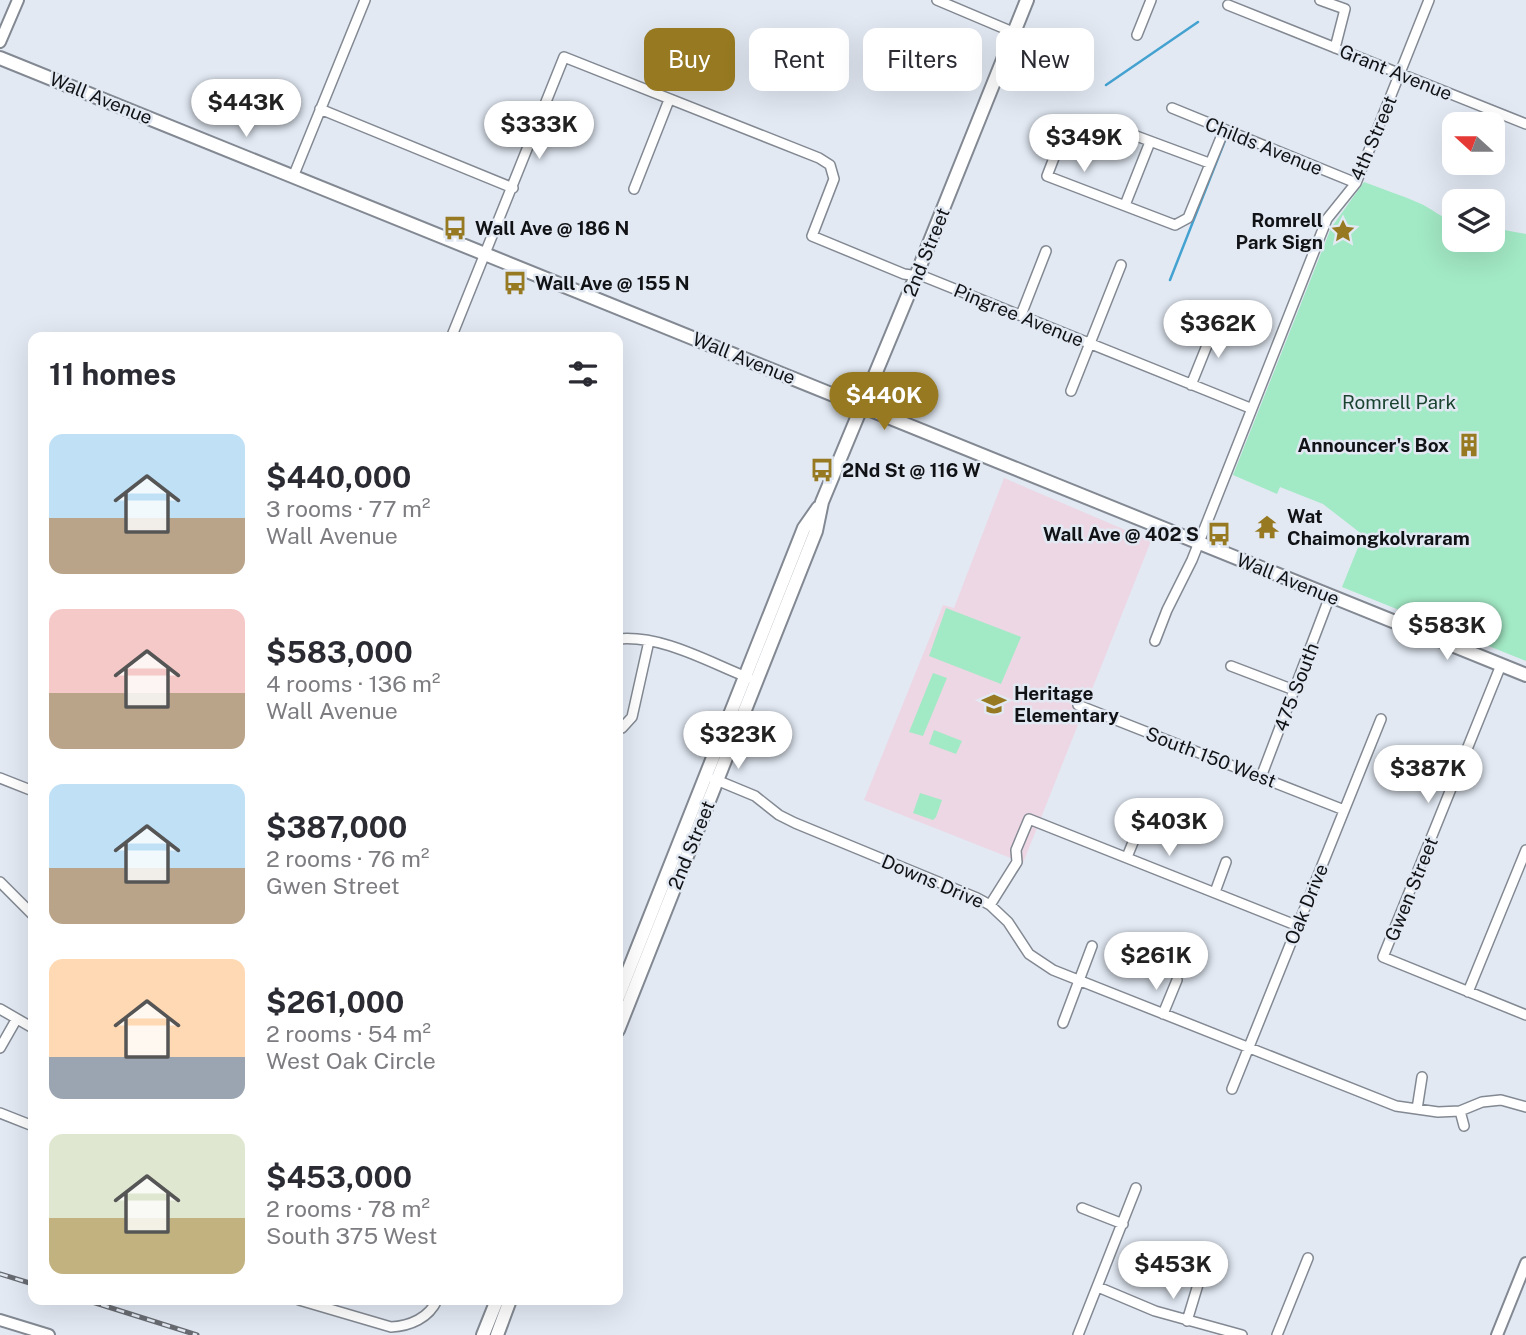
<!DOCTYPE html>
<meta charset="utf-8">
<style>
body{margin:0;font-family:"Public Sans",sans-serif;background:#f7f7f7;color:#2b2b33;height:100vh;display:flex;flex-direction:column;font-size:26px;white-space:nowrap}
*{box-sizing:border-box;margin:0}
p{font-size:23px;color:#7c7c81}
.icon{flex:none;width:38px;height:38px;fill:none;stroke:currentColor;stroke-width:2;stroke-linecap:round;stroke-linejoin:round}
.map{position:relative;flex:1;overflow:hidden}
.panel{position:absolute;left:28px;top:332px;width:595px;height:973px;display:flex;flex-direction:column;background:#fff;border-radius:14px;box-shadow:0 7px 28px #0002}
.panel>*{flex:none}
.banner{position:absolute;left:644px;top:28px;width:665px;height:63px;display:flex;gap:14px}
.needle{width:46px;rotate:291deg}
.controls{position:absolute;left:1442px;top:112px;display:grid;gap:14px}
.controls a{display:grid;place-items:center;width:63px;height:63px;border-radius:14px;background:#fff;box-shadow:0 7px 28px #0002;font-size:35px}
.price{position:absolute;translate:-50% -60px;padding:0 16px;border-radius:24px;background:#fff;color:#222;font-size:23px;line-height:46px;filter:drop-shadow(0 2px 4px #0008)}
.price::after{content:'';position:absolute;left:50%;top:42px;width:21px;height:16px;margin-left:-10px;background:inherit;clip-path:polygon(0 0,100% 0,50% 100%)}
.price.current{background:#967921;color:#fff}
ul{padding:0;list-style:none}
li{display:flex;align-items:center;gap:21px;height:175px;padding:0 21px}
li span{display:grid;place-items:center;flex:none;width:196px;height:140px;border-radius:14px;color:#555}
li>.icon{margin-inline-start:auto}
span .icon{width:84px;height:84px;fill:#fffc;stroke-width:1}
li b{font-size:30px}
h2{display:flex;justify-content:space-between;align-items:center;height:84px;padding:0 21px;font-size:30px}
.chip{padding:0 24px;border-radius:14px;background:#fff;box-shadow:0 7px 28px #0002;font-size:24px;line-height:63px}
.chip.current{background:#967921;color:#fff}
.map>svg:first-child{display:block}
.education{fill:#edd7e4}
.green{fill:#a2e9c5}
.lines{fill:none;stroke-linecap:round;stroke-linejoin:round}
.stream{stroke:#44a2d1;stroke-width:2.5}
.minor-casing{stroke:#838992;stroke-width:12}
.tertiary-casing{stroke:#838992;stroke-width:14}
.secondary-casing{stroke:#838992;stroke-width:16}
.minor{stroke:#fff;stroke-width:9}
.tertiary{stroke:#fff;stroke-width:10}
.secondary{stroke:#fff;stroke-width:12}
.rail-casing{stroke:#686c72;stroke-width:5}
.rail{stroke:#e2e9f3;stroke-width:2.5;stroke-dasharray:8;stroke-linecap:butt}
.labels{text-anchor:middle;stroke-width:5;stroke-linejoin:round;paint-order:stroke}
.street-label{font-size:19px;fill:#101215;stroke:#e2e9f3}
.poi-label{font-size:19px;font-weight:bold;fill:#101215;stroke:#e2e9f3;text-anchor:start}
.park-label{font-size:19px;fill:#1a4330;stroke:#e2e9f3}
</style>
<div class="map">
<svg width="1526" height="1335" viewBox="0 0 1526 1335">
<rect width="100%" height="100%" fill="#e2e9f3"/>
<path class="education" d="M1004,478L1151,541L1023,863L864,800L943,605L954,608Z"/>
<path class="green" d="M1364,182C1382,189 1401,195 1419,203C1431,208 1441,218 1454,221V240H1493V228L1526,234V661L1342,587L1363,535L1323,504L1280,487L1277,494L1233,475L1331,228Z
M946,608L1021,637L1001,684L929,656Z
M933,673L947,678L923,736L909,732Z
M934,730L962,741L956,754L929,744Z
M920,793L942,800L936,817L933,820L913,813Z"/>
<g class="lines">
<path class="stream" d="M1106,85L1198,22
M1170,280L1226,138"/>
<g class="minor-casing">
<path id="minor" d="M937,0L1015,33
M1320,0L1345,9L1335,48
M1228,5L1526,124
M1137,35L1151,0
M1172,108L1356,183
M320,109L513,188
M1209,163L1104,124L1092,126L1057,150L1047,176L1175,225L1188,218L1224,130
M293,177L365,0
M634,189L669,100
M1125,205L1150,142
M1021,315L1046,251
M451,338L564,57L819,158L830,165L834,179L812,236L904,274L925,277L1250,408
M1191,385L1216,323
M1071,391L1121,265
M618,639C663,635 708,662 749,678
M1155,641L1167,610L1192,560L1327,219L1356,183L1429,0
M1501,665L1383,957L1526,1015
M1231,666L1294,690
M1078,705L1344,810
M622,728L632,717L649,641
M1261,777L1330,596
M0,778L33,791
M714,779L755,796L779,815L795,823L977,898L990,905L1008,922L1029,954L1053,970L1396,1106L1438,1112L1460,1111L1482,1102L1501,1100L1526,1107
M1127,857L1140,825
M0,882L33,915
M1215,892L1226,862
M990,905L1017,862L1016,850L1029,819L1298,926
M1468,992L1526,850
M0,1009L33,1028
M1163,1014L1177,980
M1063,1023L1092,946
M0,1048L16,1020
M1232,1089L1381,719
M1417,1109L1422,1077
M1460,1111L1464,1126
M0,1113L33,1126
M1082,1208L1123,1224
M1098,1287L1155,1311L1242,1335
M299,1300L391,1327C410,1326 429,1318 437,1300
M1187,1321L1203,1268
M1078,1335L1136,1188
M1277,1335L1308,1258"/>
</g>
<g class="tertiary-casing">
<path id="tertiary" d="M0,42L18,0
M0,1320L49,1335
M1497,1335L1526,1263"/>
</g>
<g class="secondary-casing">
<path id="secondary" d="M0,58L1526,675
M618,997L804,528L818,508
M618,1030L816,531L822,502L916,276L1027,0
M483,1335L497,1300
M497,1335L510,1300"/>
</g>
<use href="#minor" class="minor"/>
<use href="#tertiary" class="tertiary"/>
<use href="#secondary" class="secondary"/>
<g class="rail-casing">
<path id="rail" d="M0,1274L33,1284
M86,1300L197,1335"/>
</g>
<use href="#rail" class="rail"/>
</g>
<defs>
<g id="bus-bare" transform="scale(1.89)"><path d="M-5-6H5V4H4V6H2V4H-2V6H-4V4H-5ZM-3.5-4V0h7V-4ZM-3.5 1.2v1.5H-2V1.2ZM2 1.2v1.5H3.5V1.2Z" fill="#967921" stroke="#e2e9f3" stroke-width="2.5" paint-order="stroke"/></g>
<g id="sight-bare" transform="scale(1.89)"><path d="M0-6L1.8-2.2L6-1.7L2.9 1.2L3.7 5.4L0 3.3L-3.7 5.4L-2.9 1.2L-6-1.7L-1.8-2.2Z" fill="#967921" stroke="#e2e9f3" stroke-width="2.5" paint-order="stroke"/></g>
<g id="building-bare" transform="scale(1.89)"><path d="M-4-6H4V6H1V3H-1V6H-4ZM-2.5-4.3h1.7v1.8h-1.7ZM.8-4.3h1.7v1.8H.8ZM-2.5-1h1.7V.8h-1.7ZM.8-1h1.7V.8H.8Z" fill="#967921" stroke="#e2e9f3" stroke-width="2.5" paint-order="stroke"/></g>
<g id="temple-bare" transform="scale(1.89)"><path d="M0-6L5-2H3V0L6.5 2.5H4V6H1.5V3h-3V6H-4V2.5H-6.5L-3 0V-2H-5Z" fill="#967921" stroke="#e2e9f3" stroke-width="2.5" paint-order="stroke"/></g>
<g id="school-bare" transform="scale(1.89)"><path d="M0-5L7-2L0 1L-7-2ZM-4 1L0 2.5L4 1V4Q0 6-4 4Z" fill="#967921" stroke="#e2e9f3" stroke-width="2.5" paint-order="stroke"/></g>
</defs>
<g fill-rule="evenodd">
<use href="#bus-bare" x="455" y="228"/>
<use href="#sight-bare" x="1343" y="231"/>
<use href="#bus-bare" x="515" y="283"/>
<use href="#building-bare" x="1469" y="445"/>
<use href="#bus-bare" x="822" y="470"/>
<use href="#temple-bare" x="1267" y="527"/>
<use href="#bus-bare" x="1219" y="534"/>
<use href="#school-bare" x="994" y="704"/>
</g>
<g class="labels">
<g class="street-label">
<text transform="translate(1396 72) rotate(22)" y="7">Grant Avenue</text>
<text transform="translate(101 98) rotate(22)" y="7">Wall Avenue</text>
<text transform="translate(1373 138) rotate(-67)" y="7">4th Street</text>
<text transform="translate(1264 146) rotate(22)" y="7">Childs Avenue</text>
<text transform="translate(926 252) rotate(-68)" y="7">2nd Street</text>
<text transform="translate(1019 315) rotate(22)" y="7">Pingree Avenue</text>
<text transform="translate(744 358) rotate(22)" y="7">Wall Avenue</text>
<text transform="translate(1288 579) rotate(22)" y="7">Wall Avenue</text>
<text transform="translate(1296 687) rotate(-69)" y="7">475 South</text>
<text transform="translate(1211 757) rotate(21)" y="7">South 150 West</text>
<text transform="translate(691 845) rotate(-68)" y="7">2nd Street</text>
<text transform="translate(933 881) rotate(23)" y="7">Downs Drive</text>
<text transform="translate(1411 889) rotate(-68)" y="7">Gwen Street</text>
<text transform="translate(1306 904) rotate(-68)" y="7">Oak Drive</text>
</g>
<g class="poi-label">
<text x="1323" y="227" text-anchor="end">Romrell<tspan x="1323" dy="22">Park Sign</tspan></text>
<text x="475" y="235">Wall Ave @ 186 N</text>
<text x="535" y="290">Wall Ave @ 155 N</text>
<text x="1449" y="452" text-anchor="end">Announcer's Box</text>
<text x="842" y="477">2Nd St @ 116 W</text>
<text x="1287" y="523">Wat<tspan x="1287" dy="22">Chaimongkolvraram</tspan></text>
<text x="1199" y="541" text-anchor="end">Wall Ave @ 402 S</text>
<text x="1014" y="700">Heritage<tspan x="1014" dy="22">Elementary</tspan></text>
</g>
<g class="park-label">
<text x="1399" y="409">Romrell Park</text>
</g>
</g>
</svg>
<div class="controls">
<a><svg class="needle" viewBox="-14 -14 28 28"><path d="M0-13l5 13h-10z" fill="#e53935"/><path d="M0 13l5-13h-10z" fill="#7c7c81"/></svg></a>
<a><svg class="icon" aria-label="layers" viewBox="0 0 24 24"><path d="M12 4l9 5-9 5-9-5zM3 14l9 5 9-5"/></svg></a>
</div>
<b class="price" style="left:246px;top:139px">$443K</b>
<b class="price" style="left:539px;top:161px">$333K</b>
<b class="price" style="left:1084px;top:174px">$349K</b>
<b class="price" style="left:1218px;top:360px">$362K</b>
<b class="price current" style="left:884px;top:432px">$440K</b>
<b class="price" style="left:1447px;top:662px">$583K</b>
<b class="price" style="left:738px;top:771px">$323K</b>
<b class="price" style="left:1428px;top:805px">$387K</b>
<b class="price" style="left:1169px;top:858px">$403K</b>
<b class="price" style="left:1156px;top:992px">$261K</b>
<b class="price" style="left:1173px;top:1301px">$453K</b>
<div class="banner">
<a class="chip current">Buy</a>
<a class="chip">Rent</a>
<a class="chip">Filters</a>
<a class="chip">New</a>
</div>
<section class="panel">
<h2>11 homes<svg class="icon" aria-label="filters" viewBox="0 0 24 24"><path d="M4 7h16M4 17h16"/><circle cx="9" cy="7" r="2"/><circle cx="15" cy="17" r="2"/></svg></h2>
<ul>
<li><span style="background:linear-gradient(#bfe0f5 60%,#b9a48a 0)"><svg class="icon" aria-label="home" viewBox="0 0 24 24"><path d="M3 11l9-7 9 7M6 9v11h12V9"/></svg></span><div><b>$440,000</b><p>3 rooms · 77 m²</p><p>Wall Avenue</p></div></li>
<li><span style="background:linear-gradient(#f6c9c9 60%,#b9a48a 0)"><svg class="icon" aria-label="home" viewBox="0 0 24 24"><path d="M3 11l9-7 9 7M6 9v11h12V9"/></svg></span><div><b>$583,000</b><p>4 rooms · 136 m²</p><p>Wall Avenue</p></div></li>
<li><span style="background:linear-gradient(#bfe0f5 60%,#b9a48a 0)"><svg class="icon" aria-label="home" viewBox="0 0 24 24"><path d="M3 11l9-7 9 7M6 9v11h12V9"/></svg></span><div><b>$387,000</b><p>2 rooms · 76 m²</p><p>Gwen Street</p></div></li>
<li><span style="background:linear-gradient(#ffd9b3 70%,#9aa5b1 0)"><svg class="icon" aria-label="home" viewBox="0 0 24 24"><path d="M3 11l9-7 9 7M6 9v11h12V9"/></svg></span><div><b>$261,000</b><p>2 rooms · 54 m²</p><p>West Oak Circle</p></div></li>
<li><span style="background:linear-gradient(#dfe7d0 60%,#c2b280 0)"><svg class="icon" aria-label="home" viewBox="0 0 24 24"><path d="M3 11l9-7 9 7M6 9v11h12V9"/></svg></span><div><b>$453,000</b><p>2 rooms · 78 m²</p><p>South 375 West</p></div></li>
</ul>
</section>
</div>
